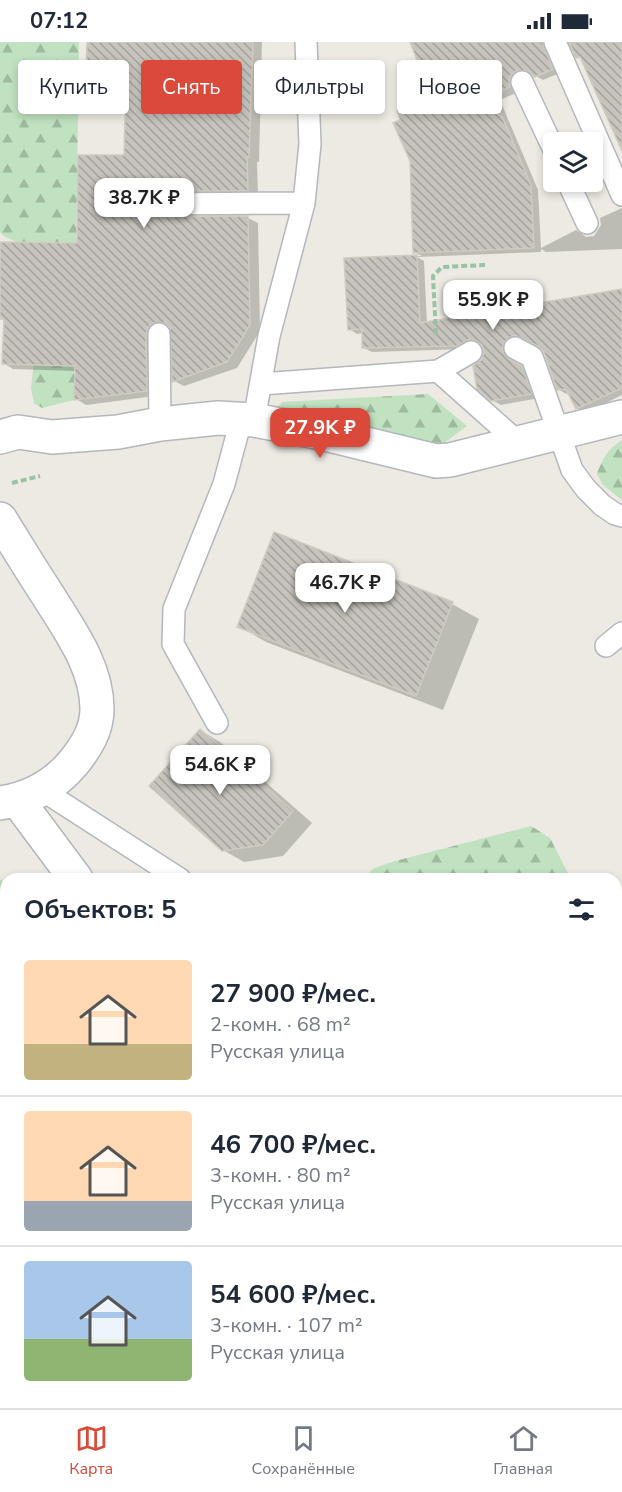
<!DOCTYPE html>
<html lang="ru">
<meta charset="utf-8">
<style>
body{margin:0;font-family:"Nunito Sans",sans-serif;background:#f6f6f7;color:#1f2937;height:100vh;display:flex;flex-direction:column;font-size:22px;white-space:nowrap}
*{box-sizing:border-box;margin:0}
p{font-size:20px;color:#747a83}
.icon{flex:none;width:33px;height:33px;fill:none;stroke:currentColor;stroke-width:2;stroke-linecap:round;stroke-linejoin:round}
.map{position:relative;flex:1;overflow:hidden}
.details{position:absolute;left:0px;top:831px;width:622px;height:536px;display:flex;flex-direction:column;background:#fff;border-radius:18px 18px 0 0;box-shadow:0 3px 9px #0003}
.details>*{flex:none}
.hud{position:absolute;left:18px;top:18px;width:586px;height:54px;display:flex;gap:12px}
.tools{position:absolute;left:543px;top:90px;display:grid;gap:12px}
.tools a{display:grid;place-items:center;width:60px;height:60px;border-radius:6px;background:#fff;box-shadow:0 3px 9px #0003;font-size:30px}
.price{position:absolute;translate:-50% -51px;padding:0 14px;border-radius:12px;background:#fff;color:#222;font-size:20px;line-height:39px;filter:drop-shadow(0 2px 3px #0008)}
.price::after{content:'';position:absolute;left:50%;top:36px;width:18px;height:14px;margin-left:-9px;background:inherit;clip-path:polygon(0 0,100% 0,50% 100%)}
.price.current{background:#da4939;color:#fff}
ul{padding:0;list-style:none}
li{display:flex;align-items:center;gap:18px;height:150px;padding:0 24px}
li+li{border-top:2px solid #e0e1e3}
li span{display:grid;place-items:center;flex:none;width:168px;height:120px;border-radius:6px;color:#555}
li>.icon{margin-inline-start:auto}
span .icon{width:72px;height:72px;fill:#fffc;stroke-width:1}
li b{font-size:26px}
h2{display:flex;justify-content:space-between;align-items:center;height:72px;padding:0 24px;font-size:26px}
.tag{padding:0 21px;border-radius:6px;background:#fff;box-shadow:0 3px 9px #0003;font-size:21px;line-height:54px}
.tag.current{background:#da4939;color:#fff}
.status{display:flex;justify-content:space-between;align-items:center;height:42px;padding:0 30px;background:#fff;direction:ltr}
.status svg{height:16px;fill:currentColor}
.dock{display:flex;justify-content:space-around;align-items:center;height:84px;border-top:2px solid #e0e1e3;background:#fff;font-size:16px;color:#747a83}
.dock a{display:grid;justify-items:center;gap:3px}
.dock .current{color:#da4939}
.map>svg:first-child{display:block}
.education{fill:#dbd9d0}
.forest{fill:url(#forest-firs)}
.shadow{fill:#0003}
.building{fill:url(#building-back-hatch);stroke:#d0cbc1;stroke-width:1.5}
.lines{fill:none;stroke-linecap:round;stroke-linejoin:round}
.service-casing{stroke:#b4b7bb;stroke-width:24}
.minor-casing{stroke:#b4b7bb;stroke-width:36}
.secondary-casing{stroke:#b3b6bb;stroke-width:36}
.path{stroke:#9ac2a6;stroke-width:4;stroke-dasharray:6 3;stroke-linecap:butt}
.service{stroke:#fff;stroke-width:21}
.minor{stroke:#fff;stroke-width:33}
.secondary{stroke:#fff;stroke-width:33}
</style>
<div class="status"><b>07:12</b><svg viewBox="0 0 49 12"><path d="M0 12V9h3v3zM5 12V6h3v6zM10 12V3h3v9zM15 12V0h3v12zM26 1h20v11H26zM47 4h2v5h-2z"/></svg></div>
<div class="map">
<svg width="622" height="1366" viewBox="0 0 622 1366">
<defs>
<pattern id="forest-firs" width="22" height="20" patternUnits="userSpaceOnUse" patternTransform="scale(1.5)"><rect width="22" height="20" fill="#c0e2c0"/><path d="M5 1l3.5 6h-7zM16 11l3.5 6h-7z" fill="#9fba9f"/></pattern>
<pattern id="building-back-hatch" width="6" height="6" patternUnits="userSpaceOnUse" patternTransform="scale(1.5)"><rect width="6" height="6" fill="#c7c4be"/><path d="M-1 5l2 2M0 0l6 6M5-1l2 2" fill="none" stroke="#a5a29e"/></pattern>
</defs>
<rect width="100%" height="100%" fill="#eceae2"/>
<path class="education" d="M0,859H6V1128L0,1134Z"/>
<path class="forest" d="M0,0H79L74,358L42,366L34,361L31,346L38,283L23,206C13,194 6,199 0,190Z
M428,352L467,384L444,401H431L327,377L282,369L278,365L282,360Z
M622,398V458L603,443L597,432C602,417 608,407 622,398Z
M531,784L550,796L571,837H363L374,826L395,819Z
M0,837L6,844V879L0,880Z
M617,848H622V1005L616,1002Z
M6,1128V1163L0,1153V1134Z
M428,1361H522L529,1366H436Z"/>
<path class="shadow" d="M88,0H262L259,120H257L258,154L147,168L148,172L134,164L132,166L149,176H248L258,181L260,289L237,326L184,344L174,339L172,285L162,287L155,354L86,363L76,357V329L13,327L3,321L5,279L0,276V216L78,202L125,115L127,43H97L87,37Z
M411,0H551L560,31L543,38L534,33L526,32L518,50L500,58L538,148L541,206L576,188L586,195L594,194L601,183L600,176L622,166V207L546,210L541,207V210L417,215L424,219L427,282L622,249V353L585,371L577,366L570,351L566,352L558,347L545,309L540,303L523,297L516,299L510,312L516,323L529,330L539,356L501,363L492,358L484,317L485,309L482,302L479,301L465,307L372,310L364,306L363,291L357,292L349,287L345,217L422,214L414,210L425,58L419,18Z
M452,562L479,577L443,668L266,600L239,584Z
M200,688L220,700L312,781L283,814L244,820L223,808Z
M0,1009L6,1012L4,1117H0Z
M616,1108L622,1112V1167L616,1163Z
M0,1147L6,1157V1193L0,1196Z
M622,1193V1309L621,1310L616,1307V1199Z
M107,1360H140L147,1366H102Z
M272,1360H332L328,1366H278Z"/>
<path class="building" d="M87,0H253L249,115H247L248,149H150L143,151L137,162L139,169L144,173L150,175L248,174L250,283L227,320L172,340L170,286L165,281H153L148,285L146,292L147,349L74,358L75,324L2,322L4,277H0V200L77,201L78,113H124L126,38H86Z
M410,0H542L553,27L534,35L529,29L517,28L511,33L509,40L510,45L493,53L531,143L534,206L413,211L410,119L393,81L400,78L397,68L423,58L408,22L417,18Z
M569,0H622V109L580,15L576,16Z
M417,213L420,281L622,247V346L576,367L566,347L557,348L544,310L538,304L515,293L508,296L504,301L502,307L509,317L522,324L532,352L491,359L477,347L473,324L482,317L484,309L482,303L477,299L470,297L456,304L362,306V287L348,288L344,216Z
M274,490L453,560L416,654L237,585Z
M200,687L293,769L263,803L222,809L149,744Z"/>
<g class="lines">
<g class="service-casing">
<path id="service" d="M555,0L622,153
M522,40L554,108
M568,140L587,181
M150,162L304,161
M159,292L160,382
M515,306L532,315L572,428L586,447L602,463L615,472L622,474
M438,329L519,401
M261,342L438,329L471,310
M254,378L269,294L304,161L310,102L306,0
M606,604L622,591
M217,681L173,602L174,567L224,442L241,378
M42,748L180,837
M0,893L6,891
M0,1027L3,947
M0,1231L6,1228
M616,1345L622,1339"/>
</g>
<g class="minor-casing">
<path id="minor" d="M0,395L18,390L52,395L118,390L160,382L218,376L254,378L321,391L436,419L450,418L622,375"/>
</g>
<g class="secondary-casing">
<path id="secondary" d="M0,477C16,503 32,529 49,555C70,589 97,625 97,667C97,688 86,705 74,720C55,743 29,757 0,761
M18,759L76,837
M611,1360L617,1366"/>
</g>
<path class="path" d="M436,292L433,234L442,225L485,223
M12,441L40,434"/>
<use href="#service" class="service"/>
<use href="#minor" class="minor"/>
<use href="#secondary" class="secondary"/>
</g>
</svg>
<div class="tools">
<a><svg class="icon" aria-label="layers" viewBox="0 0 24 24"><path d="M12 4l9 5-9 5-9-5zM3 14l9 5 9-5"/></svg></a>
</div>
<b class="price" style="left:144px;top:187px">38.7K ₽</b>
<b class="price" style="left:493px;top:289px">55.9K ₽</b>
<b class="price current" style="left:320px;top:417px">27.9K ₽</b>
<b class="price" style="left:345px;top:572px">46.7K ₽</b>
<b class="price" style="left:220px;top:754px">54.6K ₽</b>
<div class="hud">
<a class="tag">Купить</a>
<a class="tag current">Снять</a>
<a class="tag">Фильтры</a>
<a class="tag">Новое</a>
</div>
<section class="details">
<h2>Объектов: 5<svg class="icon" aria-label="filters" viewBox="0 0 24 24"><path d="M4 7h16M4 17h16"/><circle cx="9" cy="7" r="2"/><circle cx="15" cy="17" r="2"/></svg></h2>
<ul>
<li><span style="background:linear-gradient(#ffd9b3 70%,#c2b280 0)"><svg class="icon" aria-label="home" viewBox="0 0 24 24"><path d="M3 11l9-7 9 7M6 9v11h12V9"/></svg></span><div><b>27 900 ₽/мес.</b><p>2-комн. · 68 m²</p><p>Русская улица</p></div></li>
<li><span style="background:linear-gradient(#ffd9b3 75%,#9aa5b1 0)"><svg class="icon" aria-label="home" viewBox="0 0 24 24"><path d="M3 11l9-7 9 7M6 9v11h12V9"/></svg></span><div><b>46 700 ₽/мес.</b><p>3-комн. · 80 m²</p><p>Русская улица</p></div></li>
<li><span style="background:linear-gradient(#a9c7e8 65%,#8fb573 0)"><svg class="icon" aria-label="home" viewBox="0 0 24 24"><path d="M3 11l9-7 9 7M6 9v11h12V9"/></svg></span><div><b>54 600 ₽/мес.</b><p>3-комн. · 107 m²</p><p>Русская улица</p></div></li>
</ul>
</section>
</div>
<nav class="dock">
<a class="current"><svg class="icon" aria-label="map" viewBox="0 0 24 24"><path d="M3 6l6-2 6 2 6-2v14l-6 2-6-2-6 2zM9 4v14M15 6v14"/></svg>Карта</a>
<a><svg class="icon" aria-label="saved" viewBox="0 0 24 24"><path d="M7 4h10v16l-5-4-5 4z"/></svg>Сохранённые</a>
<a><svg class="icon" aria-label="home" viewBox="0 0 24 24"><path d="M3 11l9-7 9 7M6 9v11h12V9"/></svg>Главная</a>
</nav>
